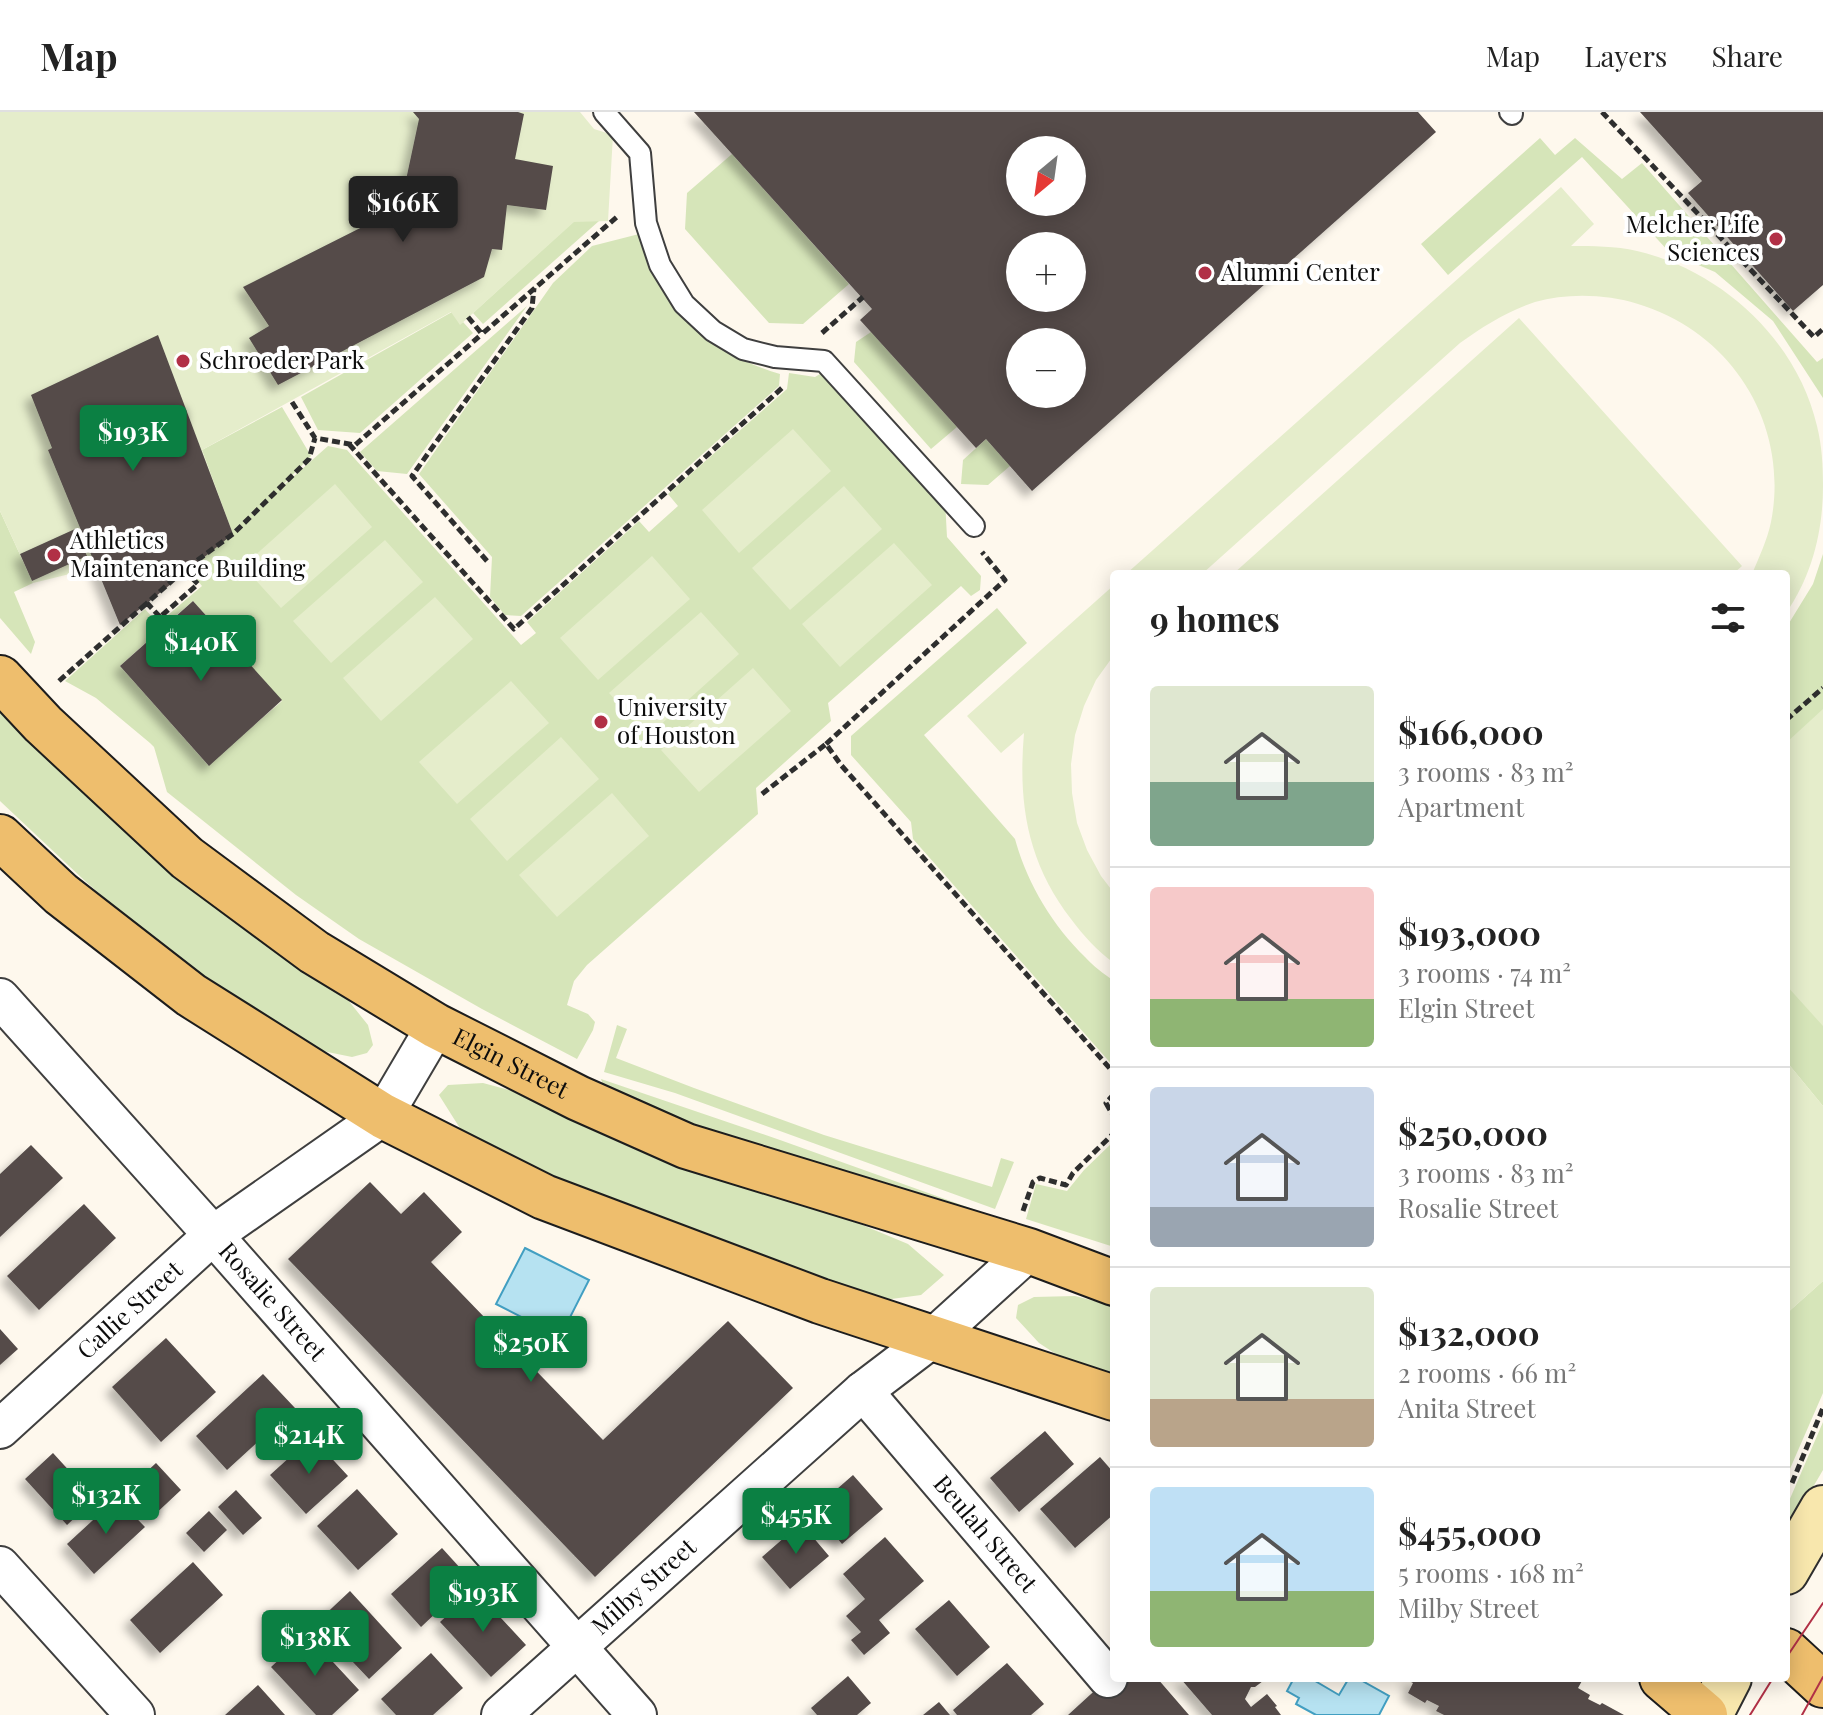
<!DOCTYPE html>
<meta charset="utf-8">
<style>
body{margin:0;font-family:"Playfair Display",serif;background:#f2f2f2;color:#222;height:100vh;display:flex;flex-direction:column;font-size:30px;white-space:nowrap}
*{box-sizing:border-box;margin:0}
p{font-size:26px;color:#767676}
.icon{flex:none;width:44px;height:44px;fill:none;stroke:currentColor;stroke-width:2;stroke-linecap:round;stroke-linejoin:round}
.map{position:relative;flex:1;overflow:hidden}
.sheet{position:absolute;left:1110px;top:458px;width:680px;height:1112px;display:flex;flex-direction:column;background:#fff;border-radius:8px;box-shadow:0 4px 20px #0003}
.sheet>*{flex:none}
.needle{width:52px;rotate:209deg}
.controls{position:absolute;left:1006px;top:24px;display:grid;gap:16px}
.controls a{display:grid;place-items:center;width:80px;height:80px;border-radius:50%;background:#fff;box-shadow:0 4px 20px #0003;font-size:40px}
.price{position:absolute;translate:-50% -68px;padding:0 18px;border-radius:8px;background:#0b8043;color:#fff;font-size:26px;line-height:52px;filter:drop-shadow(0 2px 4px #0008)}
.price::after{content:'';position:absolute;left:50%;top:48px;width:24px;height:18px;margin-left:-12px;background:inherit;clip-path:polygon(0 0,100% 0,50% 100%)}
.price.current{background:#222;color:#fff}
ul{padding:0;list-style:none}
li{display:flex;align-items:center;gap:24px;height:200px;padding:0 40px}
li+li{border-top:2px solid #e0e0e0}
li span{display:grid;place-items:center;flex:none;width:224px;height:160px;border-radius:8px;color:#555}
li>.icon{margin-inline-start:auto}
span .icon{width:96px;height:96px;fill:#fffc;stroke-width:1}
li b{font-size:34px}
h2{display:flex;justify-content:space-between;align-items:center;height:96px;padding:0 40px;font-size:34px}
header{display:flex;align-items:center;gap:48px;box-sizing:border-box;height:112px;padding:0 40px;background:#fff;border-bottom:2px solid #e0e0e0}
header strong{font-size:38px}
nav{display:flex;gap:44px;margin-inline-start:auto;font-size:28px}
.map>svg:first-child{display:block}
.green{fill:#d6e5b9}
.pitch{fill:#e5edcb}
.water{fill:#b6e2f1;stroke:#429fc2;stroke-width:2}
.building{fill:#544c4a;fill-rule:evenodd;filter:url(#shadow)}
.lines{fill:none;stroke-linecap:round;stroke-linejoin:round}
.service-casing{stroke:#3f3f3f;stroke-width:24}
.minor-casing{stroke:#3f3f3f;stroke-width:42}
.secondary-casing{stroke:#2e2e2e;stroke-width:48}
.primary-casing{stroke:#1d1d1d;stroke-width:48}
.path{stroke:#2e2e2e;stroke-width:5;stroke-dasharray:8 4;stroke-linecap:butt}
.service{stroke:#fff;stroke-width:20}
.minor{stroke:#fff;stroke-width:38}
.secondary{stroke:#f8e7ad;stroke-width:44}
.primary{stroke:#eebe6d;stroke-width:44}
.tram{stroke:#b13046;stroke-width:2}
.poi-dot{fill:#b13046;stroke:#fff;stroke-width:3}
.labels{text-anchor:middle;stroke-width:8;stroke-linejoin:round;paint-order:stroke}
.poi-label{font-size:24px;fill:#0c0c0c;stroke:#fff;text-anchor:start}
.street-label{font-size:24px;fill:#0c0c0c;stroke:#fff}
</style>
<header>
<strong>Map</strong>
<nav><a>Map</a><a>Layers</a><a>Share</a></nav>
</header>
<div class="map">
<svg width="1823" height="1603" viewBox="0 0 1823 1603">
<defs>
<filter id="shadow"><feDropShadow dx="-7" dy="7" stdDeviation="4" flood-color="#0004"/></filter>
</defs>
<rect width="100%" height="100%" fill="#fef8ed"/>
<path class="green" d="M1540,26L1555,43L1575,26L1622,67L1642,51L1817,250L1823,246V286L1773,209L1715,160L1670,141L1582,45L1448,163L1421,132Z
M732,42L849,172L803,212L769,211L685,117L687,81Z
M574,109H599L483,212L473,201Z
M643,121C645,131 645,143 649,152C670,209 725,246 780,262L779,274L521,504L505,503L490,485L492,445L419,362L553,171L592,134Z
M527,194L407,362L377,359L360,340Z
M452,200L460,212L463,210L473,221L360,321L318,318L301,285Z
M871,220L957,315L931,337L854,250L856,230Z
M825,259L945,388L947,425L981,464L980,478L971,484L961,474L828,591L831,609L756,676L758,702L587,853L574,869L567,893L588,902L595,910L593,918L577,947L482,897L359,827L296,783L167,680L154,635L150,631L96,586L65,569L145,497L162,516L120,554L208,653L282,589L193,489L172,507L168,503L202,474L189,458L232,420L202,338L282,295L311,344L275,381L328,334L347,338L521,533L536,521L527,510L639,409L649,420L678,394L668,382L787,277L789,261L815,265Z
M986,327L1010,354L988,373L961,372L963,348Z
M0,399L33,471L14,480L35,530L31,542L0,506Z
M1823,442V994L1786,949V516L1813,472Z
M997,496L1027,531L924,623L1015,727C1027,771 1052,813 1085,845C1093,854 1104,862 1114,869V955L913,727L911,710L851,643V624Z
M0,592L340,878L368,913L373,933L367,941L352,945L308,936L164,838L85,769L0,689Z
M617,913L627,917L616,946L694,976L824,1023L992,1075L1001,1046L1014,1050L995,1097L675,981L604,960Z
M601,967L780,1028L987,1102L982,1106L691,1014L604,976Z
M483,971L527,983L660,1044L848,1107L908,1132L944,1163L921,1183L884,1188L652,1116L468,1029L439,983L448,973Z
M1114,1029V1135L1026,1107L1036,1072L1067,1079L1084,1058Z
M1823,1169V1281L1786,1366V1202Z
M1075,1184L1114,1194V1265L1065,1248L1039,1231L1016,1206L1018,1193L1034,1185Z
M1823,1310V1358L1786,1421V1399L1789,1389Z"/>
<path class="pitch" d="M0,0H580L594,17L613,23L608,109L574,110L460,213L451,200L202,338L233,422L33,471L0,399Z
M1561,75L1594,112L1571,134C1593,134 1615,134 1637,139C1722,159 1797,228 1817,314C1822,334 1823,354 1823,374C1823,419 1812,464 1786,501V462H1752C1759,445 1767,429 1771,410C1790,313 1732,220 1638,192C1606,182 1567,181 1535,190C1507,199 1484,214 1460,231L1202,462H1126Z
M1519,206L1742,454L1733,462H1233Z
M793,317L831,359L739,441L702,398Z
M335,372L372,415L281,496L243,454Z
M844,374L882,417L790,498L752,456Z
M385,428L423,470L331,551L293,509Z
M894,431L932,473L840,555L802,512Z
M652,444L690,487L598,568L560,526Z
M1114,473V543L1096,568L1084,594L1075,623L1071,652L1072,681L1077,711L1087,738L1101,764L1114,781V851C1097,839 1083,823 1071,807C1027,750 1018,691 1024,621L1001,641L967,604Z
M435,485L473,527L381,609L343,566Z
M701,500L739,542L648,624L609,581Z
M753,556L791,599L699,680L661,638Z
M511,569L549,611L457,692L419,650Z
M1823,597V914L1786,873V631Z
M561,625L599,667L507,749L470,707Z
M612,681L649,724L557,805L519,763Z
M1786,949L1823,994V1169L1786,1202Z"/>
<path class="water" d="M525,1136L589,1168L560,1225L496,1192Z
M1294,1566H1310L1339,1583L1349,1566H1357L1389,1584L1379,1603H1316L1296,1592L1299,1586L1287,1579Z"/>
<path class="building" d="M413,0H518L524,2L515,47L553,54L546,98L507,93L502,138L492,137L484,165L278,273L249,226L269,214L243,175L400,96L419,7Z
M694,0H1418L1436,20L1032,379L986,327L976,336L860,208L872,197ZM1020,38H1072V90H1020ZM1020,134H1072V186H1020ZM1020,230H1072V282H1020Z
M1640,0H1823V173L1793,199L1688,81L1702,69Z
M158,223L233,422L120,513L48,338L52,336L31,283Z
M75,417L87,444L32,469L20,442Z
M193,489L282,588L209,654L120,554Z
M31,1033L63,1066L0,1125V1062Z
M370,1070L401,1102L424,1080L462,1120L431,1150L603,1328L728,1209L793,1276L595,1465L288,1147Z
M84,1092L116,1126L39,1198L7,1164Z
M0,1217L18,1237L0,1253Z
M166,1226L216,1280L161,1330L112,1275Z
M263,1262L295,1296L227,1358L196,1324Z
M1045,1319L1074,1352L1019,1400L990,1366Z
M312,1325L348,1364L306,1402L270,1363Z
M53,1341L95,1387L67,1413L25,1367Z
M1100,1345L1114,1361V1402L1075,1436L1040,1397Z
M156,1351L181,1378L151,1406L126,1379Z
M853,1363L883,1397L842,1432L813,1398Z
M357,1377L398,1422L358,1458L317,1414Z
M236,1378L262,1406L243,1423L218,1395Z
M117,1386L145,1415L94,1462L67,1432Z
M209,1399L227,1418L204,1440L186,1421Z
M801,1411L829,1444L790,1477L762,1445Z
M885,1425L924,1469L879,1508L890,1521L864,1543L851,1528L861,1520L846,1504L865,1487L843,1462Z
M442,1436L471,1468L421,1515L391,1482Z
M193,1450L223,1483L160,1541L130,1508Z
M475,1478L526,1533L491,1565L440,1510Z
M350,1479L402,1536L369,1567L316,1511Z
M949,1488L990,1535L957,1564L915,1517Z
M307,1522L359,1578L332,1603H316L271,1555Z
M431,1541L463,1576L433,1603H396L381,1587Z
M1007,1551L1044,1592L1031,1603H957L953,1598Z
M1114,1561V1566H1157L1189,1603H1068Z
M848,1564L871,1591L857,1603H817L811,1596Z
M1180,1566H1267L1255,1575H1251L1245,1587L1251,1595L1267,1582L1277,1594L1275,1595L1281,1603H1212Z
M1403,1566H1581L1583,1567L1578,1576L1590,1583L1588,1587L1600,1593L1602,1591L1624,1603H1444L1436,1599L1439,1594L1427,1588L1425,1591L1408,1581L1413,1571Z
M258,1573L285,1603H225Z
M939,1590L950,1603H923Z"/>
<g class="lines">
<g class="service-casing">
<path id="service" d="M604,0L640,41L646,111L660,153L684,192L713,219L743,237L775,245L824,249L974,414
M1510,0L1512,2"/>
</g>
<g class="minor-casing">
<g id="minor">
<path id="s1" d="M0,886L213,1123L637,1603"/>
<path id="s2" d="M863,1279L1108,1566"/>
<path id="s3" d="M0,1317L213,1123L383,1004L436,914"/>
<path d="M0,1454L135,1603"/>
<path id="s4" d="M501,1603L863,1279L934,1225L1029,1139"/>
</g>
</g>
<g class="secondary-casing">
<path id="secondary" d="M1786,1460L1823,1396
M1710,1603L1729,1566"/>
</g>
<g class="primary-casing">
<g id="primary">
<path id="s5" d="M0,566L43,612L187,746L314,840L436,914L578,986L686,1034L1029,1139L1114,1171"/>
<path d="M0,725L61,782L191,883L383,1004L544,1085L820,1189L1114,1286"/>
<path d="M1786,1539L1823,1573"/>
<path d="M1662,1566L1705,1603"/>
</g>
</g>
<path class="path" d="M1602,0L1814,225L1823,217
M468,205L482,222L618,104
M822,221L863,185
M292,290L315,326L355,333L482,222
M349,332L514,517L782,276V273
M487,449L412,364L532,196L534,176
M160,505L147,491L184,458
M166,512L160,505L198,472L184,458L233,422L309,347L315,326
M59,569L147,491
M1786,608L1823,576
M826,632L1005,468L982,440
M762,682L826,632L841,653L1114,961
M1114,982L1106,991L1114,1005
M1023,1099L1033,1070L1040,1066L1066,1073L1073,1061L1114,1021
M1792,1371L1823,1296"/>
<use href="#service" class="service"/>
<use href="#minor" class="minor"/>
<use href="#secondary" class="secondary"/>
<use href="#primary" class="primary"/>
<path class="tram" d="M1786,1546L1823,1491
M1750,1603L1773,1566
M1802,1603L1823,1565"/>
</g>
<g class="poi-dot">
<circle cx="1776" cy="127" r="8"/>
<circle cx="1205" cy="161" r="8"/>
<circle cx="183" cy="249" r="8"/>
<circle cx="54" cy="443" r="8"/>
<circle cx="601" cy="610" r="8"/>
</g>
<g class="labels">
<g class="poi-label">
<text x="1760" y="121" text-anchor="end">Melcher Life<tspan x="1760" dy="28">Sciences</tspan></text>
<text x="1221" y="169">Alumni Center</text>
<text x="199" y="257">Schroeder Park</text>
<text x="70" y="437">Athletics<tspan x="70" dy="28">Maintenance Building</tspan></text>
<text x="617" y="604">University<tspan x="617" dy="28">of Houston</tspan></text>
</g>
<g class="street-label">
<text dy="8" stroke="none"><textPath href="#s5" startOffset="644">Elgin Street</textPath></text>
<text dy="8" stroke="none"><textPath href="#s1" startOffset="408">Rosalie Street</textPath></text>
<text dy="8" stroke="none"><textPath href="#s3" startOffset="176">Callie Street</textPath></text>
<text dy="8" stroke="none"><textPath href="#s2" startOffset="188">Beulah Street</textPath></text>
<text dy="8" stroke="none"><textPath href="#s4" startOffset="192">Milby Street</textPath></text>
</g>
</g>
</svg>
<div class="controls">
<a><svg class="needle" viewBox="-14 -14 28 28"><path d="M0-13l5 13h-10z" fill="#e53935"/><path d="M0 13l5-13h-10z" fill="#767676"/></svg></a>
<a>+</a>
<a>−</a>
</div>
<b class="price current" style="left:403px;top:132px">$166K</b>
<b class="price" style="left:133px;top:361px">$193K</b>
<b class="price" style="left:201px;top:571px">$140K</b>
<b class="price" style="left:531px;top:1272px">$250K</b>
<b class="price" style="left:309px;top:1364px">$214K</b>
<b class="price" style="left:106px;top:1424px">$132K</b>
<b class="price" style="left:796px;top:1444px">$455K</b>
<b class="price" style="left:483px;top:1522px">$193K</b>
<b class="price" style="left:315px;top:1566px">$138K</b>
<section class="sheet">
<h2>9 homes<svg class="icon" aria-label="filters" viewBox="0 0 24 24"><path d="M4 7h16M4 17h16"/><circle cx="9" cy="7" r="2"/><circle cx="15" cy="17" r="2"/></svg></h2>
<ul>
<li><span style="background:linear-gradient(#dfe7d0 60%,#7fa58c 0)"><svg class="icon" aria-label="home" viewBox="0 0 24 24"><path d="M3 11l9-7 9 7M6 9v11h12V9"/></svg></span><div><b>$166,000</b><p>3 rooms · 83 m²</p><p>Apartment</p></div></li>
<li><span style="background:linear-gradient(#f6c9c9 70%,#8fb573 0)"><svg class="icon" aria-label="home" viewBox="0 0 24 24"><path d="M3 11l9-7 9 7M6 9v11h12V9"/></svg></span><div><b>$193,000</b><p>3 rooms · 74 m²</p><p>Elgin Street</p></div></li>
<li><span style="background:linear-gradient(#c9d6e8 75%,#9aa5b1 0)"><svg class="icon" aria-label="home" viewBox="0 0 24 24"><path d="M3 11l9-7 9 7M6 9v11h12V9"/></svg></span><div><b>$250,000</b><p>3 rooms · 83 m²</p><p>Rosalie Street</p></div></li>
<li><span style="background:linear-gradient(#dfe7d0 70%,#b9a48a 0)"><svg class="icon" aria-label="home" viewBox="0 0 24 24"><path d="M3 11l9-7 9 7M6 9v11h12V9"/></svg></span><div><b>$132,000</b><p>2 rooms · 66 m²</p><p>Anita Street</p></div></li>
<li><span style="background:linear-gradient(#bfe0f5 65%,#8fb573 0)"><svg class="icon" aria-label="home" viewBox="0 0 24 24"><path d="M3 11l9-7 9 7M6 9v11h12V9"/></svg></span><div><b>$455,000</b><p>5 rooms · 168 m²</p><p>Milby Street</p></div></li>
</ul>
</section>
</div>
